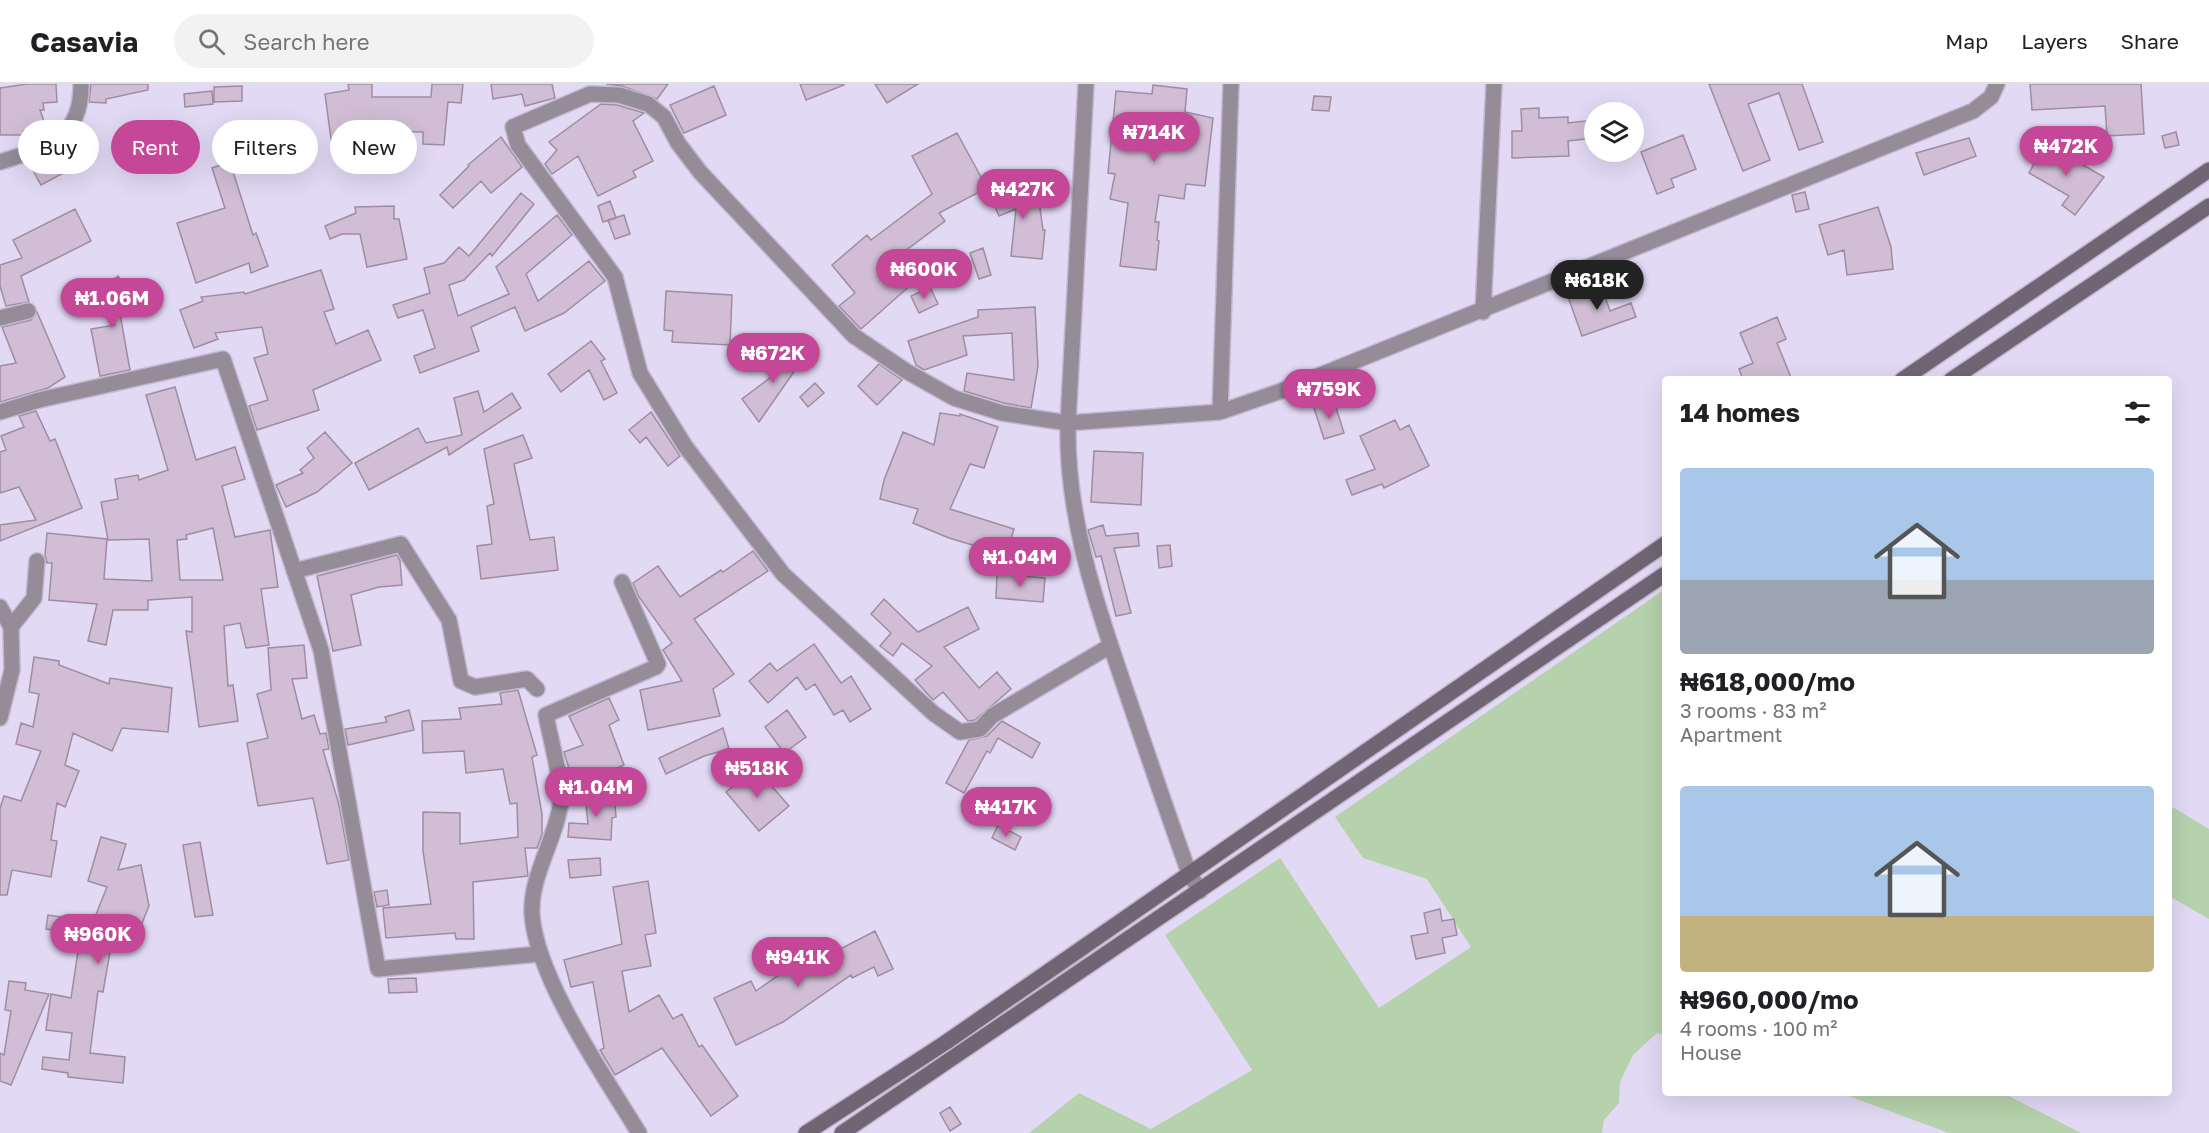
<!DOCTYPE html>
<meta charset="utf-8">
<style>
body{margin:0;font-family:"Golos Text",sans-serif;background:#f2f2f2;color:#202124;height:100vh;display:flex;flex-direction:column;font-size:22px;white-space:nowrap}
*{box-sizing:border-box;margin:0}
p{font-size:20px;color:#757577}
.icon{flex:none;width:33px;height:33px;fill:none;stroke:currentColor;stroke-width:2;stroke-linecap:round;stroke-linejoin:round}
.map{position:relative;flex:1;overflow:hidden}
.side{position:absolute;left:1662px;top:292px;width:510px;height:720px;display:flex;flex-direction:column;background:#fff;border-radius:6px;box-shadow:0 6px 24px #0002}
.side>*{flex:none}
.hud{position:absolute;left:18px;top:36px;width:570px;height:54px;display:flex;gap:12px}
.fabs{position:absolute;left:1584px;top:18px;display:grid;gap:12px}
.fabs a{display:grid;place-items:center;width:60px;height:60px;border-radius:50%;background:#fff;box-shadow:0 6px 24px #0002;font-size:30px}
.price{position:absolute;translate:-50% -51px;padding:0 14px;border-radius:21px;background:#c54898;color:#fff;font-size:20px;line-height:39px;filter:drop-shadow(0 2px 3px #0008)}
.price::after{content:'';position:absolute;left:50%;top:36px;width:18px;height:14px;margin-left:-9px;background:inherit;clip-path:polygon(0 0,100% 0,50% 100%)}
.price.active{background:#222;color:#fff}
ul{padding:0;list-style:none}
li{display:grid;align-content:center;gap:12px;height:318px;padding:0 18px}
li span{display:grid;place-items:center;height:186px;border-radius:6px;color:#555}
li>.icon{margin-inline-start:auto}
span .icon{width:108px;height:108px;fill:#fffc;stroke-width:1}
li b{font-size:26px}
h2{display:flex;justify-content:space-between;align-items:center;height:72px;padding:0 18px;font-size:26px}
.chip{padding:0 21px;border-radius:27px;background:#fff;box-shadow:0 6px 24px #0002;font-size:21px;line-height:54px}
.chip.active{background:#c54898;color:#fff}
header{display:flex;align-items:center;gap:36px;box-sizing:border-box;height:84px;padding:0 30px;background:#fff;border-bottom:2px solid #e0e0e0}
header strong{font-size:28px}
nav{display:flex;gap:33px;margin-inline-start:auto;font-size:21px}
.search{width:420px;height:54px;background:#f2f2f2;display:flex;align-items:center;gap:15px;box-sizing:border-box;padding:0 21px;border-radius:33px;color:#757577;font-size:22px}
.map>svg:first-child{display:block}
.green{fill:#b6d2ad}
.building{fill:#d1bdd5;stroke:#9f8ca2;stroke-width:1.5;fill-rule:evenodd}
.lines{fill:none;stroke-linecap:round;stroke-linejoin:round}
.minor-casing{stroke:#c0b8d1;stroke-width:18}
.secondary-casing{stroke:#c0b8d1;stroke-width:18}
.minor{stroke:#948c97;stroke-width:15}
.secondary{stroke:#706574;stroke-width:15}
</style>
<header>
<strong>Casavia</strong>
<div class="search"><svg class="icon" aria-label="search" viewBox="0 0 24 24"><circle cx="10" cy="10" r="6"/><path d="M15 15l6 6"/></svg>Search here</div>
<nav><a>Map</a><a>Layers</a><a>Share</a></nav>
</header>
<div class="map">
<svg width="2209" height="1049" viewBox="0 0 2209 1049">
<rect width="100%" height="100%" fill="#e2d9f5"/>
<path class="green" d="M1665,505V951L1657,949L1633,971L1620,998L1619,1019L1604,1036L1602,1049H1029L1079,1009L1151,1045L1252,986L1165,851L1280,774L1379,924L1471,863L1427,795L1363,774L1335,733Z
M2169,721L2209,745V835L2169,812Z
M1843,1010H2005L2081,1049H1949Z"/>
<path class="building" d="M27,0H56L57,18L43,19L44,26H40L45,40L23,47V51H0V4Z
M91,0H148V6L106,15V19L89,18Z
M348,0H372V13H431L432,0H463L461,19L448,18L444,61L423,60V48L373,47L374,53H364L366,73L348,75L347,53L331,55L325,10L349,6Z
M491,0H552L555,14L525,22L522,10L493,15Z
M606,0H668L657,15L622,2Z
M800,0H844V1L806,16Z
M875,0H918L887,19Z
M1709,0H1802L1823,58L1799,66L1779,9L1748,20L1770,76L1743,87Z
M2030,0H2141L2144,50L2107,52L2105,22L2032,26Z
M1153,1L1187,5L1185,28L1213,34L1205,102L1186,100L1184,115L1159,111L1155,138H1159L1157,156L1159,157L1156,186L1120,182L1128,119L1110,115L1115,90L1108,89L1116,7L1152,10Z
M242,2V17L214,18V3Z
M714,2L726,31L684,49L670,21Z
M212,7L213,20L185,23L184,10Z
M1314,12L1331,13L1329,27L1312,26Z
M601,20L617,21L644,29L633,37L653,77L633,87L636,93L598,112L578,72L552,90L545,80L557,66L549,58Z
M1539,24V34L1568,33V39L1594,36V54L1568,57L1569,72L1512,74V47H1522L1521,25Z
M2176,48L2179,61L2165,64L2162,52Z
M957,49L987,104L939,129L945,137L893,176L913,199L861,245L839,222L855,209L832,181L867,151L871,156L932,110L912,72Z
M1683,51L1696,85L1671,95L1674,103L1657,110L1641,68Z
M501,53L522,83L491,109L481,97L453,124L440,111L469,82L468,81Z
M76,54L88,76L41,101L29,79L50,70Z
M1969,54L1976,72L1924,91L1916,69Z
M2045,59L2104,93L2075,131L2062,121L2069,112L2029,89Z
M230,78L253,151L256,149L268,182L251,189L249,179L196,199L177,139L225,124L212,84Z
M1037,102L1043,146H1045L1042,175L1011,172L1016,125L999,132L990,111L1007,103L1008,106Z
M1805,108L1809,125L1796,128L1792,111Z
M521,109L534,120L492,172L490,169L464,196L449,201L458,232L509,210L496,183L557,131L572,151L526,190L538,217L589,177L605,197L564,229L525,247L515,223L471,243L479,267L420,289L414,272L435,264L423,226L398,234L393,221L430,209L424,184L444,179L459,163L469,172Z
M610,117L616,134L603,138L598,122Z
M394,122V135H399L407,175L367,183L360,150H342L330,155L325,142L356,129L355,123Z
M1878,123L1891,163L1893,185L1847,191L1844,166L1828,171L1819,141Z
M75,125L91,157L21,192L29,218L6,222L0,202V181L22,174L13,156Z
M624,131L630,150L615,155L608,136Z
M983,164L991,191L979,195L970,169Z
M321,186L334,225L324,228L336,260L368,246L381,276L313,306L319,326L257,346L249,322L268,316L254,274L268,270L262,243L215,249L218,255L194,264L180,226L203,217L201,213L244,208L245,210Z
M118,192L136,219L120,230L130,286L100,292L91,245L115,241L93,210Z
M1601,201L1610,227L1631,219L1636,233L1582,252L1568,213Z
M930,203L938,220L919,229L911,212Z
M666,207L732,211L730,261L672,258L673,247L664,246Z
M1035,223L1038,282L1031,324L1004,319L964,307L967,289L1014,296L1012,249L963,252L967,271L924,286L916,281L908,257L978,233V226Z
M37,228L65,293L48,304L0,318V282L16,279L2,243L31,236Z
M1777,233L1786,255L1777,259L1792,296H1743L1739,285L1753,279L1740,249Z
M591,257L605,275L601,277L617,309L604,316L589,286L561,308L548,290Z
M781,265L795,275L805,267L807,269L759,338L742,315L779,287L770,281Z
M879,280L902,296L877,321L858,302Z
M815,299L824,309L808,323L800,313Z
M175,303L196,376L235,363L245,395L222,402L235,453L270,446L278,503L261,505L269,561L246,564L240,539L224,542L228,602L233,601L238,637L199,643L186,547L192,548V513L148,516V526H113L106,561L88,557L97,520L49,516L52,479H47L45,471L47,449L107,455L104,495L152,497L149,455L108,456L101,418L118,415L115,395L138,391L139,396L168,386L146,311ZM213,444L223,496H180L177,456L187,455L186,451Z
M478,307L484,328L512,309L521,324L449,371L447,363L369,406L355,379L418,344L426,359L462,351L454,314Z
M1334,317L1344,349L1324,355L1314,324Z
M36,327L50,357L55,355L82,424L0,457V441L36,436L19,403L0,409V368L6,366L1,352L24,343L19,332Z
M651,328L680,372L668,382L646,353L640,359L629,346Z
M940,329L960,332V330L998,343L984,384L970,380L950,425L1014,445L1006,471L949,454L913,439L918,425L880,415L884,396L903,348L934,361Z
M1395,336L1400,346L1409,341L1429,382L1384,404L1382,400L1352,411L1346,396L1375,385L1360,352Z
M325,348L352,379L317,408L286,423L276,401L303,389L300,386L314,374L307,364Z
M523,351L532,374L514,380L530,456L554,453L558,486L481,495L477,462L492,460L487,422L494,420L484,365Z
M1094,367L1143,369L1141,421L1091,418Z
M1103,441L1106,452L1138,449L1139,462L1114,464L1131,529L1116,532L1101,472L1096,473L1088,446Z
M1170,461L1172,482L1159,484L1157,462Z
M753,467L768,487L694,535L734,590L713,605L720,632L648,646L640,606L682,597L663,566L672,559L639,513L633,499L658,482L680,513L721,486L723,488Z
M397,471L400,477L402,501L379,503L351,511L361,561L333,567L317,492Z
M997,490L1045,494L1043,518L996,514Z
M884,515L918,548L968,523L979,545L944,563L979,604L997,588L1011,605L975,636L968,637L943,608L933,616L915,596L932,582L902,559L893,572L880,562L891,549L871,530Z
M814,560L841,599L851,592L871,625L850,638L843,626L834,631L815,600L806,606L797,593L768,619L749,597L770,579L777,587Z
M304,561L307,594L292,595L302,635L314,631L320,650L326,649L329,665L323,666L339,721L349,776L327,780L313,714L258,722L247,659L268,654L257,610L271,606L268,564Z
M34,573L59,577V581L109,600L110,594L172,604L168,648L122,644L112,667L73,649L65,681L79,687L65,723L57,719L51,756L57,757L51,793L12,786L7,811H0V724L4,712L21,717L41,667L16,660L21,639L33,643L39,610L29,608Z
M518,606L537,671L532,673L542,730V750L537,764H525L528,792L473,798L474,855H456L455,849L386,854L383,824L431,820L423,767V728L460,729V760L518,753L517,719L510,720L503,685L466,689L464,667L423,669L422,637L461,635L459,624L502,620L500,609Z
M609,614L619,636L609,641L624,681L574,701L564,668L583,661L569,632Z
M409,626L414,646L348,661L345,645L387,638L385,633Z
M787,626L806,653L784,669L765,643Z
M1002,637L1040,659L1032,674L998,654L990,669L987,667L964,709L946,699L969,656L987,652Z
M723,644L729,665L704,672L666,690L659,674Z
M755,683L789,722L759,747L726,708Z
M614,709L616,733L612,734L611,756L568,753L569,739L588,740L585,711Z
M998,741L1021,753L1015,766L992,754Z
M101,753L126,760L118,786L141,781L149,822L136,854L114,845L103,908L98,907L90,969L125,973L123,999L68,993V989L42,985L43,973L69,976L72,949L46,946L51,910L71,914L81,847L89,848L107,803L88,797Z
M200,758L213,831L195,833L183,761Z
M600,774L601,791L570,794L568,776Z
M648,797L656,849L645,851L651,882L622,887L629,928L659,911L673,935L682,930L699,963L702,961L738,1012L711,1032L662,964L615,991L600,966L604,964L593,898L571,903L564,876L622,860L613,803Z
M387,806L389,821L377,823L374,808Z
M1440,825L1442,837L1454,835L1457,851L1442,854L1445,869L1416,875L1411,852L1428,849L1424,829Z
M48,831L68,834L65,848L46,845Z
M875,847L893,885L878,892L874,883L852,894L851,891L783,938L736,961L714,914L751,897L756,907L813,867L819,876Z
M416,894L417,908L389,909L388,895Z
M9,897L26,899L25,906L49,910L11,1001L0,997V969L4,971L11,927L5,926Z
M950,1023L961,1040L950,1047L940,1029Z"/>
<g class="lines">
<g class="minor-casing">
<path id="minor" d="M1086,0L1068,339C1066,431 1095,517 1125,604C1146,666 1167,728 1189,789L1200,807
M0,78C44,64 82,56 81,0
M1483,228L1494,0
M0,234L28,227
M0,328L39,316L223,275L321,566L378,885L539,870
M1220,328L1231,0
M294,487L401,460L449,536L461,597L475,603L527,595L537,605
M622,498L658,580L656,583L546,631C549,649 563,701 561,716C557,754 530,791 532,830C536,894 605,993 639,1049
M0,523L11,543L12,586L0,634
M11,543L34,514L37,477
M1110,562L992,632L980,645L960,648L933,629L783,490L685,362L640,289L615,193L518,61L513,43L590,10L619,11L648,20L664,33L678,59L700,88L854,252L906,287L954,314L1002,329L1068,339L1220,328L1281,307L1973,27L1991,13L1997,0"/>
</g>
<g class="secondary-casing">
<path id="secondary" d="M1902,296L2209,86
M1951,296L2209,122
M806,1049L945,959L1665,460
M842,1049L1665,490"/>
</g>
<use href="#minor" class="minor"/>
<use href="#secondary" class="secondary"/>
</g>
</svg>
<div class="fabs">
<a><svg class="icon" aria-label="layers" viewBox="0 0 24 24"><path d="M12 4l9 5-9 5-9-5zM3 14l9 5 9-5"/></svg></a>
</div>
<b class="price" style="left:1154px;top:79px">₦714K</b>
<b class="price" style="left:2066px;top:93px">₦472K</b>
<b class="price" style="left:1023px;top:136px">₦427K</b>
<b class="price" style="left:924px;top:216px">₦600K</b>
<b class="price active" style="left:1597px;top:227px">₦618K</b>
<b class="price" style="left:112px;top:245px">₦1.06M</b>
<b class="price" style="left:773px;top:300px">₦672K</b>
<b class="price" style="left:1329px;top:336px">₦759K</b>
<b class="price" style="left:1020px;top:504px">₦1.04M</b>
<b class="price" style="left:757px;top:715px">₦518K</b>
<b class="price" style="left:596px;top:734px">₦1.04M</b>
<b class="price" style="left:1006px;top:754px">₦417K</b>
<b class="price" style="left:98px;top:881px">₦960K</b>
<b class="price" style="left:798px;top:904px">₦941K</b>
<div class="hud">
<a class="chip">Buy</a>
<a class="chip active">Rent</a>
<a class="chip">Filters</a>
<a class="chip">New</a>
</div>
<section class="side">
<h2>14 homes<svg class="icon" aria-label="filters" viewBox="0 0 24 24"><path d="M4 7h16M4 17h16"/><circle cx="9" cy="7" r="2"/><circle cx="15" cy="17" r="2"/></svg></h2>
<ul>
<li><span style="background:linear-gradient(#a9c7e8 60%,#9aa5b1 0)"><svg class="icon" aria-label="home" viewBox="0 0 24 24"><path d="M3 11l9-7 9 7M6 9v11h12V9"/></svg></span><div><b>₦618,000/mo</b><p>3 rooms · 83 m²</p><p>Apartment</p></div></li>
<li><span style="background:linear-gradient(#a9c7e8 70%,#c2b280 0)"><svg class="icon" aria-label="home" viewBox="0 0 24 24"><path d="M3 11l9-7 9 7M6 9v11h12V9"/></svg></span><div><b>₦960,000/mo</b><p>4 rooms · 100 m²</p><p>House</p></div></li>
</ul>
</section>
</div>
